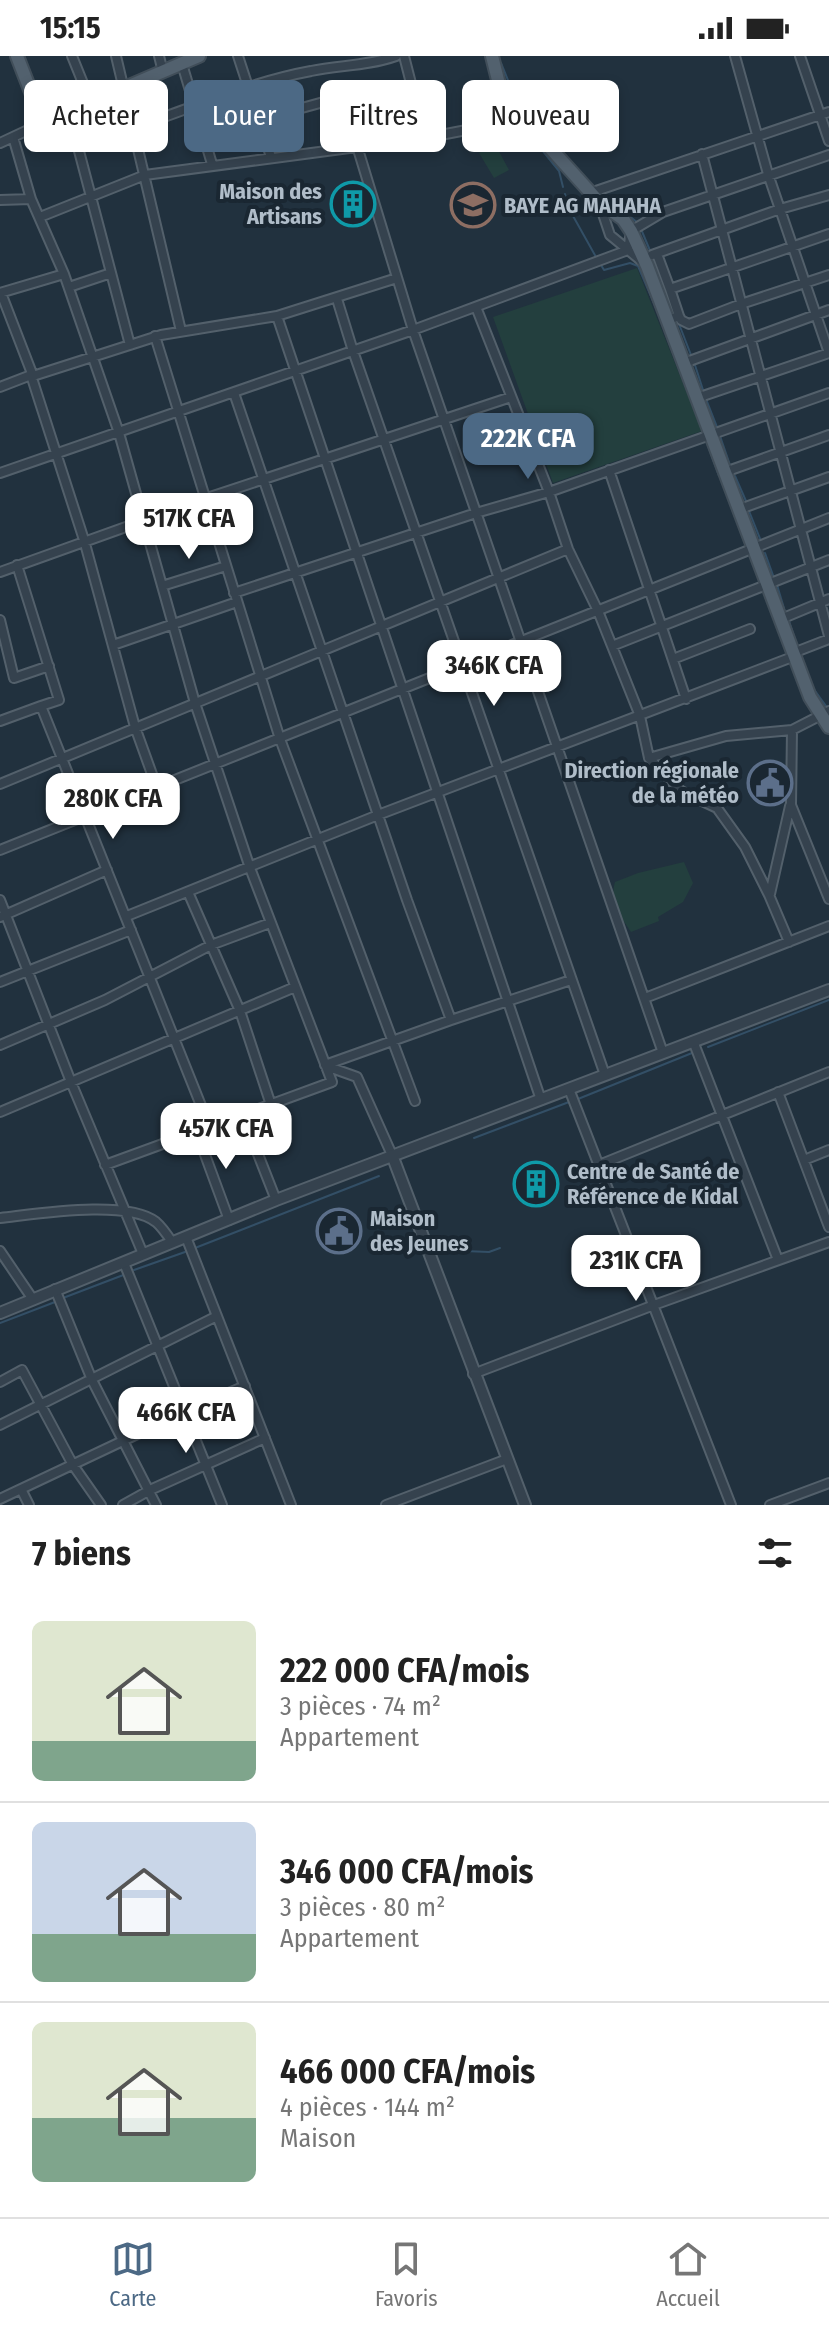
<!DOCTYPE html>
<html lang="fr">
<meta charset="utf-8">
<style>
body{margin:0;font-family:"Fira Sans Condensed",sans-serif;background:#f6f6f6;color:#222;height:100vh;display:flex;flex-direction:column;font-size:30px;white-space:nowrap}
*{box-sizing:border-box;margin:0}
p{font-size:26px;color:#767676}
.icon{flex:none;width:44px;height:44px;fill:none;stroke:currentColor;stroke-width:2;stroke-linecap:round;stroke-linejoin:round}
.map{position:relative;height:1449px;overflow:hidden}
.side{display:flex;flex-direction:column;background:#fff;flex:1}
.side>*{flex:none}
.banner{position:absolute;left:24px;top:24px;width:782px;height:72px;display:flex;gap:16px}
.price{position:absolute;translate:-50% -68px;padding:0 18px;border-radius:16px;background:#fff;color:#222;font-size:26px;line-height:52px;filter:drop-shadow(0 2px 4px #0008)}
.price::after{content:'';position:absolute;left:50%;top:48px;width:24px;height:18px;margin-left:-12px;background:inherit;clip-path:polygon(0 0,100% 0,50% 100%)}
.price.selected{background:#4c6985;color:#fff}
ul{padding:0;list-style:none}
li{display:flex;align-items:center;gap:24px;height:200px;padding:0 32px}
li+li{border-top:2px solid #e0e0e0}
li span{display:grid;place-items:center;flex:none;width:224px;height:160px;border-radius:12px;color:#555}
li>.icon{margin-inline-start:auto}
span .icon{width:96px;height:96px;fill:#fffc;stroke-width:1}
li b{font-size:34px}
h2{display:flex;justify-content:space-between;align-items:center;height:96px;padding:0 32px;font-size:34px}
.tag{padding:0 28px;border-radius:12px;background:#fff;box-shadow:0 4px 12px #0003;font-size:28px;line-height:72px}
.tag.selected{background:#4c6985;color:#fff}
.status{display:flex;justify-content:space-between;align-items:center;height:56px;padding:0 40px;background:#fff;direction:ltr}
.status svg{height:22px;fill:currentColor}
.tabs{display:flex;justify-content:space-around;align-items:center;height:112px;border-top:2px solid #e0e0e0;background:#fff;font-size:22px;color:#767676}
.tabs a{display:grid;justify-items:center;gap:4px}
.tabs .selected{color:#4c6985}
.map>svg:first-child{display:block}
.green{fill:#233f3e}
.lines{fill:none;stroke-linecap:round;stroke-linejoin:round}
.stream{stroke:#334f66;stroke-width:2}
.minor-casing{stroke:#53606b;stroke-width:12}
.tertiary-casing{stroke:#53606b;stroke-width:14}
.primary-casing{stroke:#414e59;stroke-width:16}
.minor{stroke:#35424e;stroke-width:8}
.tertiary{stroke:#35424e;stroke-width:10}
.primary{stroke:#52616e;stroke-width:12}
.labels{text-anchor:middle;stroke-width:8;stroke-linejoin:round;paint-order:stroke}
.poi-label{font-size:22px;font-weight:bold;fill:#b0bdc9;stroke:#1a2732;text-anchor:start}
</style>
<div class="status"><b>15:15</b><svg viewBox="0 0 49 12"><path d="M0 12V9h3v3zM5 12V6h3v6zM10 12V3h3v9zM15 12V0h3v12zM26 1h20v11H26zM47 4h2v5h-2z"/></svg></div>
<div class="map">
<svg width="829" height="1449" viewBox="0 0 829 1449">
<rect width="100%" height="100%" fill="#21313e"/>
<path class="green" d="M495,88L509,114L494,122L479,97Z
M637,212L702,375L553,427L493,261Z
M684,806L693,827L683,846L658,861L659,865L631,876C620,859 609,847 615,826L638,817Z"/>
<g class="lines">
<path class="stream" d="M501,7L514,39
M534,84L559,115L563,131
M565,99L593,130
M565,138L568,151L596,201
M602,138L638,167
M641,173L651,197
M653,204L670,246
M601,209L604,214L630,207L638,210L659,259
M679,268L691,299
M694,306L703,334
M706,343L717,371
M720,380L730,409
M707,387L719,420
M735,420L746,445
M749,455L761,485
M765,497L774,522
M777,529L786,559
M789,565L795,583
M813,632L826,650
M708,991L829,944
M578,1043L692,997
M474,1082L569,1046
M195,1192L379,1120
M440,1194L489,1196L500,1192
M134,1214L185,1196
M63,1242L126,1218
M0,1267L55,1246"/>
<g class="minor-casing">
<path id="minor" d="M72,0L91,47
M116,0L181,275
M159,0L163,16
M238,0L271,101
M404,0L425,82
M735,0L768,118L829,297
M800,0L829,85
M182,8L212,108
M69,57L130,289
M258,64L320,47L411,30
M133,72C192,52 251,26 311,15C339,9 368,10 396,0
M13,81L31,143L64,218L119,377L195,647L250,812L332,1026L105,1109
M0,87L43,67
M357,90L413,274L663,997
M702,98L829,580
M590,137L829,56
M0,144L31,143
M599,146L610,179L644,207
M40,161L145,119L425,82L524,63
M657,198L670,233L829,178
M652,199L780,153L829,139
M69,231L111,217
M670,233L679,260
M0,237L64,218
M1,237L33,320
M337,243L353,295L605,1019
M476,251L549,436L568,493L598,555L640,660L649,702L726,680L792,674L829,655
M277,260L541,1044
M668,264L679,260L681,264L689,268L741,248L829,219
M155,280L280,683L415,1045
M684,307L829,254
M31,319L84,484L135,671L157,732
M0,331L31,319L33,320L161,279L277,260L397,222
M234,337L407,844L451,964
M697,342L829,297
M609,414L686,643
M725,416L829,379
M0,417L413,274L628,194L631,175L663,156L829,99
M740,453L829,421
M17,509L59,644L41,650L210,1072
M0,516L204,443L511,341
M162,530L226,510
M234,537L476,457L549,436L829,337
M781,563L829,543
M0,564L14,622L49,610
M113,589L237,546
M612,590L829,504
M793,597L829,583
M673,603L750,573
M0,665L41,650
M792,674L791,749L829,843
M649,702L681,735L717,752L745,791L769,839L789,886
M0,728L568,493
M0,794L829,462
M188,836L240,955L271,1049
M770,838L790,750
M0,844L71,1026L143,1198
M127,860L378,759L795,600
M0,861L107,814
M0,926L131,874
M645,942L829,870
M693,985L778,1204
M0,989L105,944L211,889L270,867
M325,1009L451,964L571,924
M326,1010L357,1021L392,1099
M569,1033L731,1449
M778,1036L829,1171
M0,1056L295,931
M243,1060L276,1144
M197,1077L229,1164
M804,1104L829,1094
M599,1109L829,1016
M0,1162C37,1158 127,1143 156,1166C162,1171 168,1180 172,1186
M186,1181L291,1449
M0,1195L32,1242
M124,1207L222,1449
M55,1233L92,1324L156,1449
M473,1318L654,1249L829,1186
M0,1326L22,1314L73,1409L101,1449
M0,1369L217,1260
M21,1433L29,1449
M0,1443L184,1356L245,1330
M123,1449L150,1434L265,1382
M386,1449L507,1403
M770,1449L829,1427"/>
</g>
<g class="tertiary-casing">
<path id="tertiary" d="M392,1099L525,1449
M0,1257L276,1144L829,934"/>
</g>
<g class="primary-casing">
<path id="primary" d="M17,0L43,67L199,0
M492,0L499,28L524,63L599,146L623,163L631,175L647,210L810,641L829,671"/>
</g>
<use href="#minor" class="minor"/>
<use href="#tertiary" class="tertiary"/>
<use href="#primary" class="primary"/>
</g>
<defs>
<g id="building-ring" transform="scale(2.3)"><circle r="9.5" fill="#1a2732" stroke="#0f9aa8" stroke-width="1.5"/><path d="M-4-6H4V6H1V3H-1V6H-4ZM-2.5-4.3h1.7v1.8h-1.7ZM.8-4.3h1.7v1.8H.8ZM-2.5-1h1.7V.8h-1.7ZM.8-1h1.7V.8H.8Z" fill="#0f9aa8"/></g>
<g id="school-ring" transform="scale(2.3)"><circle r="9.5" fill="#1a2732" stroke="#8d6e63" stroke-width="1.5"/><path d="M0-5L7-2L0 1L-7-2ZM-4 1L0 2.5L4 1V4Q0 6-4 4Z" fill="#8d6e63"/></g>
<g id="civic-ring" transform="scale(2.3)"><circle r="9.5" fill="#1a2732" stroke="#5c6f8a" stroke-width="1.5"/><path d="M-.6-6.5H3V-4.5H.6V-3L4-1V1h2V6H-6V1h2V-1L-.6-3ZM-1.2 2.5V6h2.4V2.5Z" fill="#5c6f8a"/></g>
</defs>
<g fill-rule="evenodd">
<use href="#building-ring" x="353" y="148"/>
<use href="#school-ring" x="473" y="149"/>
<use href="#civic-ring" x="770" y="727"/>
<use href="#building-ring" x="536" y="1128"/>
<use href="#civic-ring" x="339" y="1175"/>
</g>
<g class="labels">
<g class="poi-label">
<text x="322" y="143" text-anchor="end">Maison des<tspan x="322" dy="25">Artisans</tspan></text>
<text x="504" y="157">BAYE AG MAHAHA</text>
<text x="739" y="722" text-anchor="end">Direction régionale<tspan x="739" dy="25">de la météo</tspan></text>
<text x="567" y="1123">Centre de Santé de<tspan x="567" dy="25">Référence de Kidal</tspan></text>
<text x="370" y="1170">Maison<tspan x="370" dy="25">des Jeunes</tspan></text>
</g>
</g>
</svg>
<b class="price selected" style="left:528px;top:425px">222K CFA</b>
<b class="price" style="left:189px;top:505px">517K CFA</b>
<b class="price" style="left:494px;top:652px">346K CFA</b>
<b class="price" style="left:113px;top:785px">280K CFA</b>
<b class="price" style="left:226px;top:1115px">457K CFA</b>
<b class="price" style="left:636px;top:1247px">231K CFA</b>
<b class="price" style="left:186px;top:1399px">466K CFA</b>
<div class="banner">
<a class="tag">Acheter</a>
<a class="tag selected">Louer</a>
<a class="tag">Filtres</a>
<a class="tag">Nouveau</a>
</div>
</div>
<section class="side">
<h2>7 biens<svg class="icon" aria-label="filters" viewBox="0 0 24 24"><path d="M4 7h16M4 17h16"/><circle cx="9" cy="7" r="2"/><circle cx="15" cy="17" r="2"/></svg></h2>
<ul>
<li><span style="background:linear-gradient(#dfe7d0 75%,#7fa58c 0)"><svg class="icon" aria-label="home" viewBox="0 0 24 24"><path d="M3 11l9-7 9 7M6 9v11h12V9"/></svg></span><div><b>222 000 CFA/mois</b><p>3 pièces · 74 m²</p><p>Appartement</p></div></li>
<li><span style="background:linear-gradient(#c9d6e8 70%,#7fa58c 0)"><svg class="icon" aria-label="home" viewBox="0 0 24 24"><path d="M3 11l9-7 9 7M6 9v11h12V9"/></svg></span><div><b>346 000 CFA/mois</b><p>3 pièces · 80 m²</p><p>Appartement</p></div></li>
<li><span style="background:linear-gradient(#dfe7d0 60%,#7fa58c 0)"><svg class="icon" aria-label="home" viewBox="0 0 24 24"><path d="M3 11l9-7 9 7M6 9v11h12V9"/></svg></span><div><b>466 000 CFA/mois</b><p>4 pièces · 144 m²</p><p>Maison</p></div></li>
</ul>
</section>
<nav class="tabs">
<a class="selected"><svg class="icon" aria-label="map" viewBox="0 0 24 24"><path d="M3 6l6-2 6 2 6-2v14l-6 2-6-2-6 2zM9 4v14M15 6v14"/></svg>Carte</a>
<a><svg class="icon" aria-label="saved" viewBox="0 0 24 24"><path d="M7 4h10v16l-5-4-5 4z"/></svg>Favoris</a>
<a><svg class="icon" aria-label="home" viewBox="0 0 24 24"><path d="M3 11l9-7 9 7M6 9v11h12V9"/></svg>Accueil</a>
</nav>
